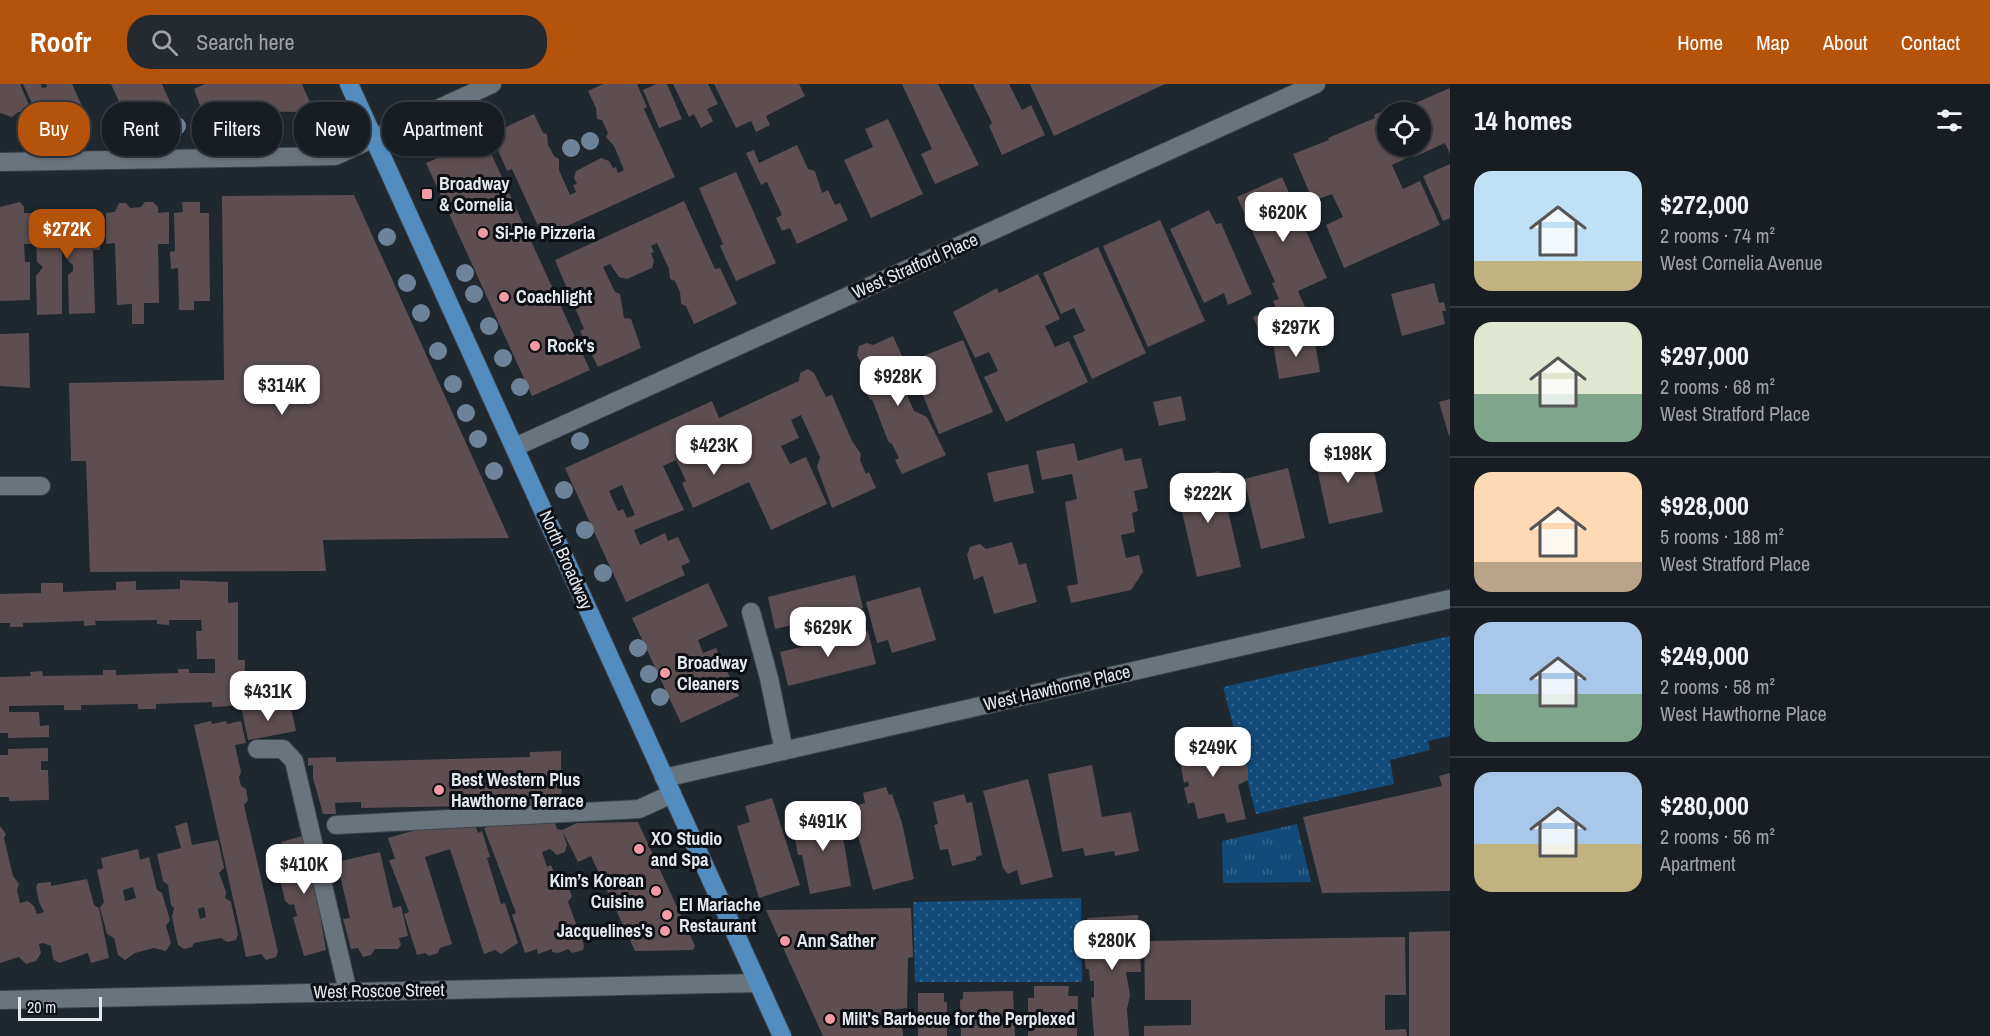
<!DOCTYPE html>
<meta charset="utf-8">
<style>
body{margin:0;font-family:"Archivo Narrow",sans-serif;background:#242a30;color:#f1f3f6;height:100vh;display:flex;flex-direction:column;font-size:22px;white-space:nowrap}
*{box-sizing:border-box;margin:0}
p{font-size:20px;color:#9ea2a6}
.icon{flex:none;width:33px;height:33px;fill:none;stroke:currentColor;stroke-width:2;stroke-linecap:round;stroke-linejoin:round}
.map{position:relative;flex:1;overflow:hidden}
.side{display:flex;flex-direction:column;background:#171d23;width:540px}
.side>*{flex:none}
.top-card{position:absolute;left:18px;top:18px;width:570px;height:54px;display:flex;gap:12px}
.tools{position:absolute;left:1377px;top:18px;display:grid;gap:12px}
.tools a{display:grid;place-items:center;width:54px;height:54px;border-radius:50%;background:#171d23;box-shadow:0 2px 4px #0004,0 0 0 2px #363b41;font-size:30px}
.scale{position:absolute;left:18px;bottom:15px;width:84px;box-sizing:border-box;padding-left:6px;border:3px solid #e3e9ee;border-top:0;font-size:16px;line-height:21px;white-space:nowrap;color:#e3e9ee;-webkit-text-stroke:4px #0c0f13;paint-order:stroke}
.price{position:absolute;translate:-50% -51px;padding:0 14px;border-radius:12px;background:#fff;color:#222;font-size:20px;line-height:39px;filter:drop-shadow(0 2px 3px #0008)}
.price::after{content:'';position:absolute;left:50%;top:36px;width:18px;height:14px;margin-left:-9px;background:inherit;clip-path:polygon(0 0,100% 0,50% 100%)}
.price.current{background:#b45309;color:#fff}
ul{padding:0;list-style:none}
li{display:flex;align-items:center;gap:18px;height:150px;padding:0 24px}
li+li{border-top:2px solid #363b41}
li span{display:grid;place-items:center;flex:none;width:168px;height:120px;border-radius:18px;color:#555}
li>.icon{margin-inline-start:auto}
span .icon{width:72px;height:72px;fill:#fffc;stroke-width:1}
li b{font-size:26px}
h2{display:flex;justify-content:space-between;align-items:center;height:72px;padding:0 24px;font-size:26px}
.tag{padding:0 21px;border-radius:24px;background:#171d23;box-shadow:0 2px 4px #0004,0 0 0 2px #363b41;font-size:21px;line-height:54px}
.tag.current{background:#b45309;color:#fff}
header{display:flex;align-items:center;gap:36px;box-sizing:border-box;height:84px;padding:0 30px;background:#b45309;color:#fff}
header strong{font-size:28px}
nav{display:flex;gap:33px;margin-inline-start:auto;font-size:21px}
.search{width:420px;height:54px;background:#242a30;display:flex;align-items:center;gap:15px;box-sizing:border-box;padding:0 21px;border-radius:24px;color:#9ea2a6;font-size:22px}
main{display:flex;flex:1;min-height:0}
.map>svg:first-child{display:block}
.grass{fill:url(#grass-dots)}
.park{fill:url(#park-tufts)}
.building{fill:#5d4f51;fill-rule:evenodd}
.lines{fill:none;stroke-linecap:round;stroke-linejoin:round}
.minor-casing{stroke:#3d444b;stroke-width:20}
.major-casing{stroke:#3d444b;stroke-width:20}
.minor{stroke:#6a747d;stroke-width:18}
.major{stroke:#538dc0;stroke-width:18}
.tree{fill:#6d8399}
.poi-dot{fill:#f39aa7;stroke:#0c0f13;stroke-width:2}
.labels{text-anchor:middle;stroke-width:6;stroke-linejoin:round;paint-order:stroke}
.poi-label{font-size:18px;font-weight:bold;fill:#e3e9ee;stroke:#0c0f13;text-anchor:start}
.street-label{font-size:18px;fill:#e3e9ee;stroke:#0c0f13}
</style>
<header>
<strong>Roofr</strong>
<div class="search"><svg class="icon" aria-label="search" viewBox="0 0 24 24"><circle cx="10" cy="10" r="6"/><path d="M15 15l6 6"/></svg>Search here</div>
<nav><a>Home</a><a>Map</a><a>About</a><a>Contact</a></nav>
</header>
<main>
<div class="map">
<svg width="1450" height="952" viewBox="0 0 1450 952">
<defs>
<pattern id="grass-dots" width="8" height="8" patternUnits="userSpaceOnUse" patternTransform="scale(1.5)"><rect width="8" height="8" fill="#124b79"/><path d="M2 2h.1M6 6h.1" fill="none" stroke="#34658c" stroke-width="1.8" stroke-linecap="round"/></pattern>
<pattern id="park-tufts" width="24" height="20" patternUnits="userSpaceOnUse" patternTransform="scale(1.5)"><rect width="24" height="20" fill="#124b79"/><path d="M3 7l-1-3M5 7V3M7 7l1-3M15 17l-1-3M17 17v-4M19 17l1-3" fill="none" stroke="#34658c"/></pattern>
</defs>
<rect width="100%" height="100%" fill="#1f272f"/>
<path class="grass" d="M1450,552V652L1428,657L1430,666L1390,676L1394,700L1256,730L1223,603Z
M1081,814L1082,898H915L913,818Z"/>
<path class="park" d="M1297,740L1311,798L1223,799L1222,757Z"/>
<path class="building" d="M0,0H20L32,28H18L12,33L0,29Z
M23,0H41L42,4L47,3L46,0H72L87,33H67L65,27L51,34L43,33L41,28L37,30Z
M111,0H162L173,25L161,30L157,23L140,31L132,28L129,21L122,24Z
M205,0H302L312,23L310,28L202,27L194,5Z
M603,0H637L647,23L644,25L675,93L543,153L512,85L507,87L491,50L534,30L543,49L547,50L548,61L554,72L559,75V86L570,111L576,108L573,101L577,100L574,94L576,87L601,74L609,77L613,84L616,83L618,89L624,86L614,62L606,53L608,49L602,36L597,35L596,24L588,7Z
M656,0H667L682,35L659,44L643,6Z
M673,0H708L718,20L707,25L713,37L701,44L694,30L689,33Z
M714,0H799L805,12L766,32L770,41L756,48L751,37L736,44Z
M902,0H938L979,81L935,100L921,70L932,65Z
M973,0H1009L1022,26L1031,21L1045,51L1002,71L989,42L992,39Z
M1030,0H1165L1054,52Z
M1450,4V70L1445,59L1414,73L1409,62H1420V28H1395Z
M1388,25V62H1404L1409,73L1392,81L1403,105L1420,97L1440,141L1344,184L1326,141L1343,133L1332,110L1313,117L1293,70L1329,56L1328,54L1375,34L1374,31Z
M888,35L923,110L871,134L844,76L873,63L865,45Z
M484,54L590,286L532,312L426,79Z
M797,61L808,85L815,87L822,109L828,106L835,121L840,119L848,136L797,160L790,144L782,147L776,134L782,131L767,98L761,101L746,69L754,66L759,79Z
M1450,80V134L1443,137L1423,92Z
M736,88L776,179L736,197L720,162L723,160L699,104Z
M1282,93L1327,194L1298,207L1305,223L1280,233L1273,217L1279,215L1272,199L1275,198L1237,113Z
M354,111L509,454L323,456L326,487L90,488L86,377H71L69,299L224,296L222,112Z
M684,117L715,185L720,184L737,220L694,240L686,222L681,220L680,208L675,197L670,195L669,185L657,159L651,162L654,168L651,169L654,177L652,184L627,195L619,193L610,180L603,183L615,208L620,210L624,234L631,235L641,264L598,283L580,247L584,245L555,176Z
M20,118L24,123V129H34L35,160H24L25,178H30V216L0,217V123Z
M145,118H153L158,123V129L169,128V160H158L159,219H144V240H132V220L117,221L115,159L106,160V129L115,128L119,119H126L130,124L141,123Z
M182,118H200V129H209L210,217H194V226H179L178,184L171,185L170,168L175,167L174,129L183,128Z
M54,125H63L67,130H81L86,125H95L99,130L100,166H93L95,229L69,230L68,191L73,187V181L68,177V167H62V230L37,231L36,192L43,183L37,178L35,131L50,130Z
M1209,126L1216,140L1221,139L1252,210L1228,221L1224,209L1204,219L1170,145Z
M1160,136L1205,237L1148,263L1103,162Z
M1098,163L1146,269L1092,295L1073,252L1085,247L1074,224L1061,230L1043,189Z
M1038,190L1060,235L1045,242L1055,263L1069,257L1088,298L1006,338L984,293L998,287L989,268L975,274L953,228L997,204L999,209Z
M1434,199L1439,219L1444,218L1446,227H1442L1445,240L1402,252L1391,210Z
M1274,225L1286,251L1265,260L1253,233Z
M29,249L30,304L0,302V250Z
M893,252L907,283L897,288L914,327L927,333L946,371L902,390L895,376L899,374L892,360L888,357L872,315L870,316L862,298L868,295L857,271L859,262L867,259L873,261Z
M1314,252L1320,288L1279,295L1273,259Z
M963,256L993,328L939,350L909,278Z
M808,285L814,289L826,313L832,311L852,357L861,370L860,376L866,390L869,388L876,404L832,424L817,383L820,373L801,331L791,336L799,354L781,362L790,380L806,373L827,420L771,446L749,398L693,424L682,399L686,397L676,376L663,382L684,426L634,446L640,461L665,449L668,457L678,453L690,478L681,482L685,491L626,518L565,384L712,317L719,334L799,297L800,289ZM622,401L635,431L627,434L623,425L618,427L609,407Z
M1181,312L1186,336L1159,342L1153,318Z
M1450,315V352H1449L1439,318Z
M1074,359L1078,377L1122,364L1125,377L1141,374L1148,404L1134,407L1138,427L1132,429L1135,448L1121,451L1126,474L1139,471L1143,488L1131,506L1071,519L1067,502L1078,500L1065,418L1077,415L1072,390L1042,396L1036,367Z
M1368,360L1383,428L1329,440L1314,371Z
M1028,380L1034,409L994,418L987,389Z
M1288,384L1305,454L1261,465L1244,395Z
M1219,387L1241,483L1197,493L1175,397Z
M1012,458L1019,481L1026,479L1037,518L994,530L983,492L974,496L967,471L970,463L980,460L986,465Z
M855,491L863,524L775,545L768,513Z
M180,496L228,498V519L238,518V576H245V606H249V621L212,623V618L156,620V625H138V620L81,621V626H64V621L9,622V628H39L40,642L49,641V653L8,654V649H0V593L31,592L30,588L42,587L43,592L103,591V586H116V591L178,589V585H189V589H215V575H197L196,547H202L201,536H169V541L157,540V536L95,537L96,541L84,542V537L23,539V543H10V539H0V510L41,509V499H63V508L116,506V498L136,497V506L180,505Z
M708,499L728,542L698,556L703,569L716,564L739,612L681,639L632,534Z
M920,503L936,556L892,569L888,556L877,559L866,518Z
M868,547L876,580L788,602L780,568Z
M241,623L291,624L296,647L248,656Z
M211,637L212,640L226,637L227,640L241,637L246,659L235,661L241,688L239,693L241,702L246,705L248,716L244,721L278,868L276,873L266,876L261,870L246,873L241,850L194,641Z
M1197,648L1207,656L1226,651L1232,678L1242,677L1248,684V696L1238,701L1246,735L1227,739L1224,729L1198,735L1194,718L1188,720L1184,704L1189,702L1188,697L1184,699L1179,673L1183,671L1188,653Z
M48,664V677H41V686H48L49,716L9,717V713H0V671H8V665Z
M561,667L562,726L528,727V721L361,724V718L335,719L336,730H323L313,694V681L308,682V674L336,673V678L530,673V668Z
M1092,681L1102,733L1131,728L1139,767L1115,772L1114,767L1085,772L1083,764L1062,768L1048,690Z
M1450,689V807L1322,809L1303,733L1442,702L1439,692Z
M1028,695L1053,793L1021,801L1017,786L1008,790L1003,784L983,707Z
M886,703L889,711L892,710L902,739L914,795L873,806L850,723L865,719L863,709Z
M964,710L967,719L972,718L982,771L976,773V776L952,782L948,765L940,766L934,741L938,740L933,718Z
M772,714L800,801L759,814L737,742L750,738L745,722Z
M839,728L851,802L810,810L802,771H798L792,738Z
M187,738L192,761L218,756L224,784L219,789L226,808L225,814L231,818L238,850L236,856L227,858L221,854L194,859L192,863L184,865L178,861L172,833L174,824L171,821L168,801L163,797L157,770L181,764L175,742ZM204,823L206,833L200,835L198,825Z
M638,738L695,862L693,866L635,867L591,772L578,778L563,748L567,761L565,768L557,771L550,765L542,768L547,783L551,781L558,799L568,802L572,812L568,818L584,861L583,866L572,869L568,865L558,869L552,868V865L538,870L537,865L525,869L512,831L516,829L484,744L499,739H555L557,745L562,746L577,739Z
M475,741L478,749L482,747L490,773L487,774L501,820L505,819L518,859L501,870L495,866L484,870L450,765L425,773L452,860L440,864L438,869L429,872L425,869L417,871L404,830L409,828L389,776L395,775L388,754L426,743Z
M0,742L6,750L4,754L13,792L19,800L17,806L20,819L28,817L34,822L37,830L44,828L39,818L36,803L38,799L51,798V802L87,795L94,821L99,824L109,874L91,879L88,869L59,879L53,875L51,862L43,859L39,860L41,869L36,877L26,880L19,873L0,879Z
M306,751L327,835L321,836L326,866L304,872L293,833L297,832L294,820L290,821L285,817L279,791L289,788L281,758Z
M138,765L140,776L149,773L157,806L162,809L170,836L166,842L171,859L166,867L154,864L135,869L125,876L118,871L114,854L107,850L100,824L104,818L97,786L103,784L101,774ZM133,803L136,814L125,817L123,806Z
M380,768L393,824L401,822L408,852L399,854L401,861L398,865H375L371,871L363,873L358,864L351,865L343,835L350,834L337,778Z
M911,824L913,873L908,874L907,924L890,926V937H902L903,952H823L766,826Z
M1138,831L1141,888H1126L1130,911L1127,925L1129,952H1094L1091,914L1094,913V897H1090L1089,885H1086L1084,873H1091L1087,834Z
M1450,847V952H1409V848Z
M1405,853L1406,911H1385V946L1406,945L1407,952H1144V942L1191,941V916H1145L1144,857Z
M1034,902H1069L1068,912H1078L1077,952H1028V914H1034Z
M1013,907L1015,952H961L960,916L963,915V908Z
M918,909H944V918H947V952H918Z"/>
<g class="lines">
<g class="minor-casing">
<path id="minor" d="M0,78L335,72L492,0
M515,363L1316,0
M0,402H41
M751,528L769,594L784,667
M257,665H283L294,677L348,908
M664,694L1450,515
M336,741L639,725L672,710
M0,916L757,899"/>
</g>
<g class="major-casing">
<path id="major" d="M349,0L782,952"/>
</g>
<use href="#minor" class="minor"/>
<use href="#major" class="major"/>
</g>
<g class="tree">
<circle cx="177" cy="42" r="9"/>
<circle cx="216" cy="42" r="9"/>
<circle cx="39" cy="48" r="9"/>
<circle cx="590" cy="57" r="9"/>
<circle cx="571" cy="64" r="9"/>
<circle cx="387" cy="153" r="9"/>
<circle cx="465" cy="189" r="9"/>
<circle cx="407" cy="199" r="9"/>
<circle cx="474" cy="210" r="9"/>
<circle cx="421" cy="229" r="9"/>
<circle cx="489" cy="242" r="9"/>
<circle cx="438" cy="267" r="9"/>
<circle cx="503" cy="274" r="9"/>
<circle cx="453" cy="300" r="9"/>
<circle cx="520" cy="303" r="9"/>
<circle cx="466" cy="329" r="9"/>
<circle cx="478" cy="355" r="9"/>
<circle cx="580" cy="357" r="9"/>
<circle cx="494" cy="387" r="9"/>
<circle cx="564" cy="406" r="9"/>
<circle cx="585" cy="446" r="9"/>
<circle cx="603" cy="489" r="9"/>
<circle cx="638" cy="564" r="9"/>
<circle cx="649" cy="590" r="9"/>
<circle cx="660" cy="613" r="9"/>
</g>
<g class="poi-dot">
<rect x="421" y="104" width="12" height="12" rx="3"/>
<circle cx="483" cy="149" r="6"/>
<circle cx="504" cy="213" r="6"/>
<circle cx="535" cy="262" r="6"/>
<circle cx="665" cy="589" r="6"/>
<circle cx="439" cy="706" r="6"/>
<circle cx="639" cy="765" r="6"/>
<circle cx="656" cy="807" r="6"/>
<circle cx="667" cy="831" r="6"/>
<circle cx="665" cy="847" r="6"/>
<circle cx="785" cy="857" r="6"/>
<circle cx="830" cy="935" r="6"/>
</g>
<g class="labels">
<g class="poi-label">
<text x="439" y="106">Broadway<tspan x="439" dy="21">&amp; Cornelia</tspan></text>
<text x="495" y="155">Si-Pie Pizzeria</text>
<text x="516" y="219">Coachlight</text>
<text x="547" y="268">Rock's</text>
<text x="677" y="585">Broadway<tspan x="677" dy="21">Cleaners</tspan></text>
<text x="451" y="702">Best Western Plus<tspan x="451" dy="21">Hawthorne Terrace</tspan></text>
<text x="651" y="761">XO Studio<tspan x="651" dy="21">and Spa</tspan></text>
<text x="644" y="803" text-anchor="end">Kim’s Korean<tspan x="644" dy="21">Cuisine</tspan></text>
<text x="679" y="827">El Mariache<tspan x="679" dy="21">Restaurant</tspan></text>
<text x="653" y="853" text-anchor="end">Jacquelines's</text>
<text x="797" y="863">Ann Sather</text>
<text x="842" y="941">Milt's Barbecue for the Perplexed</text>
</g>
<g class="street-label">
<text transform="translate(915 182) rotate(-24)" y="6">West Stratford Place</text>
<text transform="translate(566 476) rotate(66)" y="6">North Broadway</text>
<text transform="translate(1057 604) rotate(-13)" y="6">West Hawthorne Place</text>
<text transform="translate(379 907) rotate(-1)" y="6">West Roscoe Street</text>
</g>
</g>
</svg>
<div class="tools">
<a><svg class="icon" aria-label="locate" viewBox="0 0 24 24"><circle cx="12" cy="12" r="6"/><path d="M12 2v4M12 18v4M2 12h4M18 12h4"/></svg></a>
</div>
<div class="scale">20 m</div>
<b class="price" style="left:1283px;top:159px">$620K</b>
<b class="price current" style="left:67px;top:176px">$272K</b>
<b class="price" style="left:1296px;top:274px">$297K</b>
<b class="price" style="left:898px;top:323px">$928K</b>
<b class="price" style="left:282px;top:332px">$314K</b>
<b class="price" style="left:714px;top:392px">$423K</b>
<b class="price" style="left:1348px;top:400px">$198K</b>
<b class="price" style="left:1208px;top:440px">$222K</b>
<b class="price" style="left:828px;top:574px">$629K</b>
<b class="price" style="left:268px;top:638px">$431K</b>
<b class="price" style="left:1213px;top:694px">$249K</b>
<b class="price" style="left:823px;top:768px">$491K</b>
<b class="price" style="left:304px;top:811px">$410K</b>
<b class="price" style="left:1112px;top:887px">$280K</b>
<div class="top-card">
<a class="tag current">Buy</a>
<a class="tag">Rent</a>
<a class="tag">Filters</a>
<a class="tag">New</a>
<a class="tag">Apartment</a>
</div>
</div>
<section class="side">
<h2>14 homes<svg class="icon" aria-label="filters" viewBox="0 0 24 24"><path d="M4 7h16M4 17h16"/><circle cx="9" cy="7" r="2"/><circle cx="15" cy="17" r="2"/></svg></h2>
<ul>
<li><span style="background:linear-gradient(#bfe0f5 75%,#c2b280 0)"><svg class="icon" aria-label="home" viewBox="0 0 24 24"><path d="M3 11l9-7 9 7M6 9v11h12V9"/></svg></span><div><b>$272,000</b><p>2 rooms · 74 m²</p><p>West Cornelia Avenue</p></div></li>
<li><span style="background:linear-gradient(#dfe7d0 60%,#7fa58c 0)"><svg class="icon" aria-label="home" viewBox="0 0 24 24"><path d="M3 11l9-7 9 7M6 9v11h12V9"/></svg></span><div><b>$297,000</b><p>2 rooms · 68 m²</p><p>West Stratford Place</p></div></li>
<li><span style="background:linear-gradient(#ffd9b3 75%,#b9a48a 0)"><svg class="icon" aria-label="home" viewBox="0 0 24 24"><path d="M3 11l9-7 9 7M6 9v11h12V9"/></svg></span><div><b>$928,000</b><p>5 rooms · 188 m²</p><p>West Stratford Place</p></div></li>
<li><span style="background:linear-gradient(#a9c7e8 60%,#7fa58c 0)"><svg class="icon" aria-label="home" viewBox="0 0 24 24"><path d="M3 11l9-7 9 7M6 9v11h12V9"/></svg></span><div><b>$249,000</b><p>2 rooms · 58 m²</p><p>West Hawthorne Place</p></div></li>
<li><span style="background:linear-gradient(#a9c7e8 60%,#c2b280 0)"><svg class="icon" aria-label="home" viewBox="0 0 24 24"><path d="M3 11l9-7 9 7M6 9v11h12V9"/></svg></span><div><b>$280,000</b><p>2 rooms · 56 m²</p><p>Apartment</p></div></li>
</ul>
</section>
</main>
